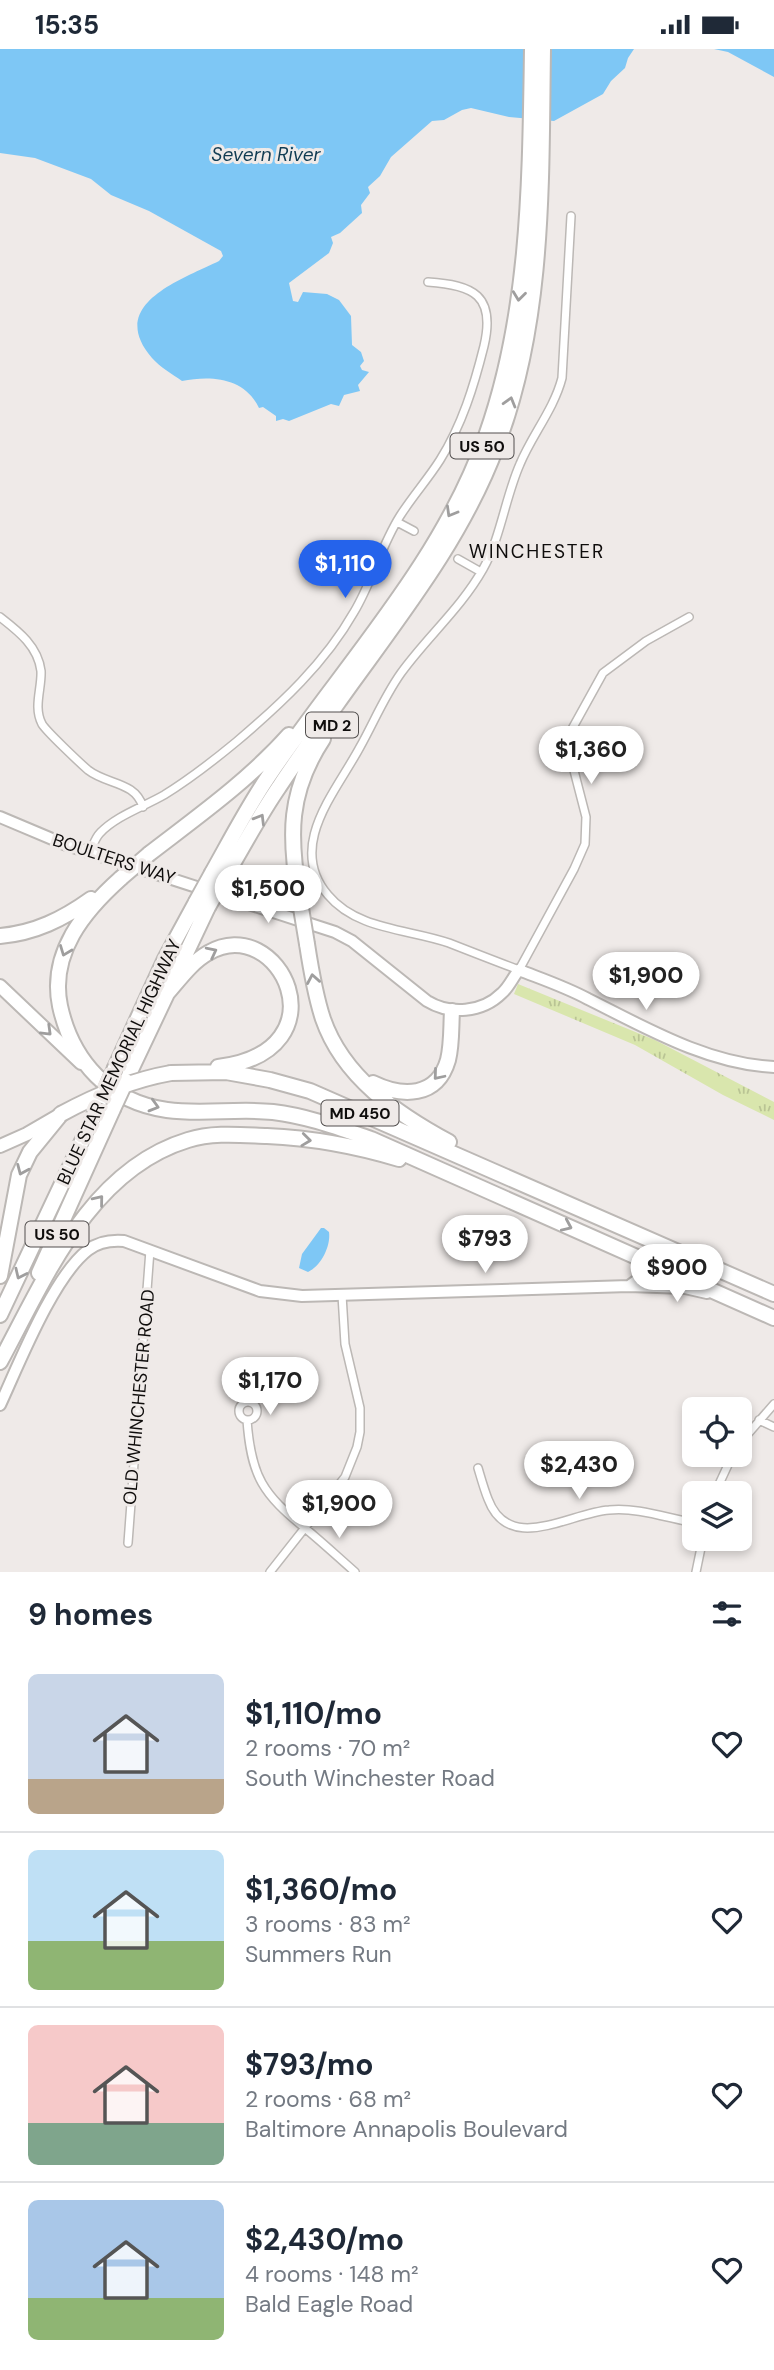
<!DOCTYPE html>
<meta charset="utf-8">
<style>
body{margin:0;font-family:"DM Sans",sans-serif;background:#f2f2f3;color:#1f2937;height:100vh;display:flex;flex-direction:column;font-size:26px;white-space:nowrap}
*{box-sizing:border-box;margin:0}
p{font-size:23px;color:#747a83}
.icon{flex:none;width:38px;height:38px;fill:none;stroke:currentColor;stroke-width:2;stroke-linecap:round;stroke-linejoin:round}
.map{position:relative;height:1523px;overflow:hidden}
.details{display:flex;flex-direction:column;background:#fff;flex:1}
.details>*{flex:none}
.buttons{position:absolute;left:682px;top:1348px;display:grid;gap:14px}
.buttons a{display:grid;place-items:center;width:70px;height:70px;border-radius:10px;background:#fff;box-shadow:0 4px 10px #0003;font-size:35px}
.price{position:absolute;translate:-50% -60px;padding:0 16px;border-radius:24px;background:#fff;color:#222;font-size:23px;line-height:46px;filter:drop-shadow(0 2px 4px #0008)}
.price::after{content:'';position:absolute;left:50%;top:42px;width:21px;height:16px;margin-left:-10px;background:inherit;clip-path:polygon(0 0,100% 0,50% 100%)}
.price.active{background:#2563eb;color:#fff}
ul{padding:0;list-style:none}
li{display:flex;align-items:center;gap:21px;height:175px;padding:0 28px}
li+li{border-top:2px solid #e0e1e3}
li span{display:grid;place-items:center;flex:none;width:196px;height:140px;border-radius:10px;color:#555}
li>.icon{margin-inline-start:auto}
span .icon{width:84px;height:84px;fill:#fffc;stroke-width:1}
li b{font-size:30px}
h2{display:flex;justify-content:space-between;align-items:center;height:84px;padding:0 28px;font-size:30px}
.status{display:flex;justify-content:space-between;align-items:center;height:49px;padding:0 35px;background:#fff;direction:ltr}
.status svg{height:19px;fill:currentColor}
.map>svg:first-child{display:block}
.park{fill:url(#park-tufts)}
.water{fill:#7ec7f5}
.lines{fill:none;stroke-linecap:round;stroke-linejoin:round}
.street-casing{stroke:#bcb8b5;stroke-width:10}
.secondary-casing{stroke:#bcb8b5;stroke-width:14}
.primary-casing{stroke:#bcb8b5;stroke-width:16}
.highway-casing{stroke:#bcb8b5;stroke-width:18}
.street{stroke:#fff;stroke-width:7}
.secondary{stroke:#fff;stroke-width:10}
.primary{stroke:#fff;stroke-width:12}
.highway{stroke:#fff;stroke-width:14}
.highway-bridge-casing{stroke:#bcb8b5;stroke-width:18;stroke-linecap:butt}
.highway-bridge{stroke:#fff;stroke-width:14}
.oneway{stroke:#9f9e9e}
.labels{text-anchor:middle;stroke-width:6;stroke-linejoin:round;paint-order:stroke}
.shield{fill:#efeae8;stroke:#524f4e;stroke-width:2}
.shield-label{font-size:16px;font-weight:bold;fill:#0f0d0c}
.street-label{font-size:18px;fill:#0f0d0c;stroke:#efeae8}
.water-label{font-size:19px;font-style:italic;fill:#103b52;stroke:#efeae8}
.neighbourhood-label{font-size:19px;letter-spacing:2px;fill:#0f0d0c;stroke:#efeae8}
</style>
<div class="status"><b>15:35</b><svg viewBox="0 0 49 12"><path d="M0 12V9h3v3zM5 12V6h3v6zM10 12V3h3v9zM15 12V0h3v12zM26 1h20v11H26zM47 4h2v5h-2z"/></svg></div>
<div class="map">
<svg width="774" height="1523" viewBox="0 0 774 1523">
<defs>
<pattern id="park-tufts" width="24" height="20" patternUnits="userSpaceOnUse" patternTransform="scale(1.75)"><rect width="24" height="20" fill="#d9e6ad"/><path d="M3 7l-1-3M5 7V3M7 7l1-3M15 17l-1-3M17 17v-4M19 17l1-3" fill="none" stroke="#b9c494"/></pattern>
</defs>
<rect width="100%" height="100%" fill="#efeae8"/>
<path class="park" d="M518,935L655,991L774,1053V1071L723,1046L635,996L514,945Z"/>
<path class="water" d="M0,0H634L628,9L625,19L611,32L603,45L554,72L509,68L471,59L462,61L444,71L432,72L391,108L380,127L368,138L370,144L361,156L362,164L340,184L331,188L333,194L329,204L289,234L293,252L298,253L303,243L327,245L339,251L351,267L352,296L361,303L364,312L360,317L362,321L369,323L358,336L360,342L344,346L339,357L331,355L289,372L283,370L276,372V367L263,358L259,359C245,329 212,326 182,332C172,325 160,318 152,309C106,256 180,231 219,212L223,207L221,202L149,162L111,146L91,130L35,109L0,104Z
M714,0H774V28L728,3Z
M321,1179H324L329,1183C331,1197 321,1217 308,1223L299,1219L302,1205Z"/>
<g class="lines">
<g class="street-casing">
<path id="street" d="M571,167L562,329C554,360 532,386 520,415C505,449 501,488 483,520C461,559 427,588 401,624C384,648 374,673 360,698C336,743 286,797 328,846C357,881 409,880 449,894C472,903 495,912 519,921L574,820L585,795L586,768L570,706L572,680L603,624L646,592L689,568
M397,473L414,482
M458,510L481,523
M0,568C18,582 38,597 41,622C42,639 33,658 42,675C46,682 80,714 88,721C107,736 135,732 143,758
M90,803C93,797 95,789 100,784C116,767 143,758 164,746C190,730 213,712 236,693C281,655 325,614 354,563C372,533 381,497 400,467C412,448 428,430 440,411C462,376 474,337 484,297C496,246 473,236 428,233
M239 1362a9 9 0 1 1 18 0a9 9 0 1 1-18 0Z
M247,1371C251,1428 263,1445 306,1480C323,1494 339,1509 355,1523
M759,1371L774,1378
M740,1394L774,1355
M478,1419C481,1429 484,1440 488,1450C509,1506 569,1464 609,1461C637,1458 667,1469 695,1474
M715,1444L733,1405
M128,1494L150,1201
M270,1523L345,1428L357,1398L360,1383V1359L345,1295L342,1246
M696,1523L703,1489"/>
</g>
<g class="secondary-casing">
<path id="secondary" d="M0,768L64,795L335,883L352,892L427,952C450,966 482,964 502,944C509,938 513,928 519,921C542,930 566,938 588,950C646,979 708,1015 774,1018
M629,1237L644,1226L660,1195
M0,1356C19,1315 53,1228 88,1201C98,1193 111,1191 124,1192L260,1242L302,1247L629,1237L685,1239L707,1244"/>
</g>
<g class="primary-casing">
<path id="primary" d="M0,937L81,1014
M0,1097L27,1085L58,1067"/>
</g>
<g class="highway-casing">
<path id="highway" d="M149,805C197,768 248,732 289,686
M212,824C230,792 247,759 268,728C343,617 441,515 486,387C530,263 530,130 532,0
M225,828C243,798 259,767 279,738C302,703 327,669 352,634C407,558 464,485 497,396C545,271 541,132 543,0
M121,829C84,862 49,904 60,957C72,1012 109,1053 167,1061C202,1066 238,1059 273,1063C307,1067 339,1079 371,1090L774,1269
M299,847C289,787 288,743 323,690
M0,887C35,884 63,870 91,850
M307,895C311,921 315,946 323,970C343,1028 397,1065 449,1093
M163,949C177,934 190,914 208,904C279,862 347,1002 218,1018
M115,1019L165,910L196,853
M171,1024L226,1023L270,1031L310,1042L774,1245
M128,1027L208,858
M373,1034C402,1048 437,1049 448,1011C452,995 451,977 452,962
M39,1224L113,1060
M0,1227L19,1126L30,1103L61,1065
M0,1266L101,1052
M0,1313C45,1230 89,1121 188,1091C213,1083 241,1086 267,1087C312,1089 356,1097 399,1110"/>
</g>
<use href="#street" class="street"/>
<use href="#secondary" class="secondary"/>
<use href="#primary" class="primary"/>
<use href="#highway" class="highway"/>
<g class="highway-bridge-casing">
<path id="highway-bridge" d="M121,829L149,805
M299,847L307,895
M196,853L212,824
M208,858L225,828
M103,1047L115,1019
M113,1060L126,1032
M61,1065C96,1046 131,1031 171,1024"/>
</g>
<use href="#highway-bridge" class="highway-bridge"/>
</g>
<defs><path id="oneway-chevron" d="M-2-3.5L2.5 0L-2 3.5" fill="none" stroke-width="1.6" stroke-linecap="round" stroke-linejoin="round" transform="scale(1.75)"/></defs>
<g class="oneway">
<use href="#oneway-chevron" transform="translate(519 247) rotate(97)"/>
<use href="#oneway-chevron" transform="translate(510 353) rotate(-74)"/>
<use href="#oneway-chevron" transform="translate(451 463) rotate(120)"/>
<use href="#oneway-chevron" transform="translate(260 770) rotate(-59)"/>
<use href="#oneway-chevron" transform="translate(65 902) rotate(111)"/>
<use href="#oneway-chevron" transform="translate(212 903) rotate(-27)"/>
<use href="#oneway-chevron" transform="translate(313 930) rotate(-100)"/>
<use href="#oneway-chevron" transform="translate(47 982) rotate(44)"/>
<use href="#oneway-chevron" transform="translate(438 1026) rotate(130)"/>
<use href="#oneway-chevron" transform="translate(154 1057) rotate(16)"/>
<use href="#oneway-chevron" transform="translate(306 1091) rotate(7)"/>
<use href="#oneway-chevron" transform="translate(22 1121) rotate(113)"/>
<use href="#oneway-chevron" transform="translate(99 1151) rotate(-51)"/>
<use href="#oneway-chevron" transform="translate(567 1177) rotate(24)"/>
<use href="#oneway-chevron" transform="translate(20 1225) rotate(115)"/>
</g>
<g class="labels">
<g class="shield">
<rect x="450.5" y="384.5" width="63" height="25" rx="5"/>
<rect x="306" y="663.5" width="52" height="25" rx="5"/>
<rect x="321.5" y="1051.5" width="77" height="25" rx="5"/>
<rect x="25.5" y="1172.5" width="63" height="25" rx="5"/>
</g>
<g class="shield-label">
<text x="482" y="403">US 50</text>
<text x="332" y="682">MD 2</text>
<text x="360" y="1070">MD 450</text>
<text x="57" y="1191">US 50</text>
</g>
<g class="street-label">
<text transform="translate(114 810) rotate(18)" y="6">BOULTERS WAY</text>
<text transform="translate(119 1013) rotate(-65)" y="6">BLUE STAR MEMORIAL HIGHWAY</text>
<text transform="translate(139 1348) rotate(-85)" y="6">OLD WHINCHESTER ROAD</text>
</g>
<g class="water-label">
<text x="266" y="112">Severn River</text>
</g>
<g class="neighbourhood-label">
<text x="537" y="509">WINCHESTER</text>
</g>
</g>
</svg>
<div class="buttons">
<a><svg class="icon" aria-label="locate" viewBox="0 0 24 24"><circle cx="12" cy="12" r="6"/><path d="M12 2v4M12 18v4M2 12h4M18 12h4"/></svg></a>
<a><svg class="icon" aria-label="layers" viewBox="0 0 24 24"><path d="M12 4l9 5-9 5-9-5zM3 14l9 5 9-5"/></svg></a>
</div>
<b class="price active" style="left:345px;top:551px">$1,110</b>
<b class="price" style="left:591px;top:737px">$1,360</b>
<b class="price" style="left:268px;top:876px">$1,500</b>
<b class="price" style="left:646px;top:963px">$1,900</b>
<b class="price" style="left:485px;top:1226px">$793</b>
<b class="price" style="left:677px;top:1255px">$900</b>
<b class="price" style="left:270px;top:1368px">$1,170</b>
<b class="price" style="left:579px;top:1452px">$2,430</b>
<b class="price" style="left:339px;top:1491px">$1,900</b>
</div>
<section class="details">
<h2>9 homes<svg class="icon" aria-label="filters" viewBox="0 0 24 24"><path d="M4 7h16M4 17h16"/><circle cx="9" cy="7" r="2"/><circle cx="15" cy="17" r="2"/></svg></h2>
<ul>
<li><span style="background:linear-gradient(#c9d6e8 75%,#b9a48a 0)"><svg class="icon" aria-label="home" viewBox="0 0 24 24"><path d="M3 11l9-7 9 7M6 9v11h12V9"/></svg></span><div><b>$1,110/mo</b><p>2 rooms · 70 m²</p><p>South Winchester Road</p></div><svg class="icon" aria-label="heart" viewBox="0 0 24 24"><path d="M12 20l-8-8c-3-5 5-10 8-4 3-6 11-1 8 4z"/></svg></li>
<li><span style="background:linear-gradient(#bfe0f5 65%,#8fb573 0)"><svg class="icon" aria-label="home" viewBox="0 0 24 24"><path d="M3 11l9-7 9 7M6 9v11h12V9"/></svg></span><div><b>$1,360/mo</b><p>3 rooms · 83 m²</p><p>Summers Run</p></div><svg class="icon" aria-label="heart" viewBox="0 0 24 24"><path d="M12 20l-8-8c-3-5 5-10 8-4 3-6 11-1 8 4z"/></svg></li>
<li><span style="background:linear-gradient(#f6c9c9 70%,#7fa58c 0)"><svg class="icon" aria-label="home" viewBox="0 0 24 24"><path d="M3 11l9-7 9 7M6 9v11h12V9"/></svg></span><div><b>$793/mo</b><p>2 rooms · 68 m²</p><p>Baltimore Annapolis Boulevard</p></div><svg class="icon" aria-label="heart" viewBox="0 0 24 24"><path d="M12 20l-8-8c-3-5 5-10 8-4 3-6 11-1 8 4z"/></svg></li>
<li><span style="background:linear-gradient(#a9c7e8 70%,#8fb573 0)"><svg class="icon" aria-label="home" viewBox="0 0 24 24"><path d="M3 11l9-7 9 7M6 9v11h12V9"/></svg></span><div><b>$2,430/mo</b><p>4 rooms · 148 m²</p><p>Bald Eagle Road</p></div><svg class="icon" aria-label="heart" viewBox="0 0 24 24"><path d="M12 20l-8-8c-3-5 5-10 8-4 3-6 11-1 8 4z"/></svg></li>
</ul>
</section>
